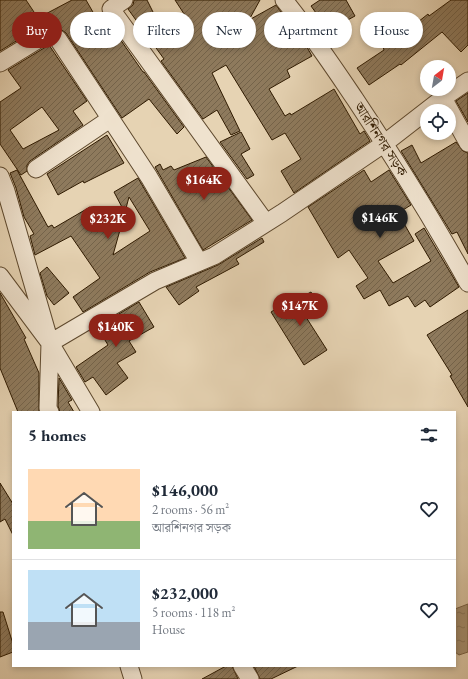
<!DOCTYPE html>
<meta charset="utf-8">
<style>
body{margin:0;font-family:"EB Garamond","Noto Serif Bengali",serif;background:#f2f2f3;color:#1f2937;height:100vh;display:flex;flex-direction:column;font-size:15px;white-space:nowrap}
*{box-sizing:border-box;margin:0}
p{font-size:13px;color:#747a83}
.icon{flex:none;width:22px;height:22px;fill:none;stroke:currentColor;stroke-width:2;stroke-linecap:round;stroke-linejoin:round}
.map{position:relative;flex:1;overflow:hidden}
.side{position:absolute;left:12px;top:411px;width:444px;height:256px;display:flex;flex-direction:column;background:#fff;border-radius:0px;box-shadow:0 2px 6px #0003}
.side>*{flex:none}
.hud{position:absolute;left:12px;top:12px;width:444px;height:36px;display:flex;gap:8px}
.needle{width:26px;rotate:31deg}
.controls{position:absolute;left:420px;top:60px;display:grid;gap:8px}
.controls a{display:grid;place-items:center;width:36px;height:36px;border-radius:50%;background:#fff;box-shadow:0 2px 6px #0003;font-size:20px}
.price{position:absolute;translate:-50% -34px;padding:0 9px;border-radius:14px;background:#8f2418;color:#fff;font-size:13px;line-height:26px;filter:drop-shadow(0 1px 2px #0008)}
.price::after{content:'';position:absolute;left:50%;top:24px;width:12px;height:9px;margin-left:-6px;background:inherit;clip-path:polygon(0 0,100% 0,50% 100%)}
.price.on{background:#222;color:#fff}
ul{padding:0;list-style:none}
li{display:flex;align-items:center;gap:12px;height:100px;padding:0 16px}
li+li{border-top:1px solid #e0e1e3}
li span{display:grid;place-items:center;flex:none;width:112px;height:80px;border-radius:0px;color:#555}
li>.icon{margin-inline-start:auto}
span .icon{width:48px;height:48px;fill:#fffc;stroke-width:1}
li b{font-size:17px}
h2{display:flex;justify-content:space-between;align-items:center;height:48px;padding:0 16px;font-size:17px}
.chip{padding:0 14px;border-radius:18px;background:#fff;box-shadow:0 2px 6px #0003;font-size:14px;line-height:36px}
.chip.on{background:#8f2418;color:#fff}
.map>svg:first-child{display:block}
.water{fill:url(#water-ripples);stroke:#786347}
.building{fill:url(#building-hatch);stroke:#2f1a00;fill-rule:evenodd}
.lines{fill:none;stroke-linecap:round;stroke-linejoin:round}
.minor-casing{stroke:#5d482d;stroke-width:19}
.minor{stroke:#efe2ce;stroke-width:17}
.labels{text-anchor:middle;stroke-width:3;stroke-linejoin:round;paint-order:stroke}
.street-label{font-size:14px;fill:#2f1a00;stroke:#efe2ce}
</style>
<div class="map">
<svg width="468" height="679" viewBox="0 0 468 679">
<defs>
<pattern id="water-ripples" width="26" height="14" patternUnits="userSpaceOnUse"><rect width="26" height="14" fill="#a89476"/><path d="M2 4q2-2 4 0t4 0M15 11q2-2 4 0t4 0" fill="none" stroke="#89785e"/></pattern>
<pattern id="building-hatch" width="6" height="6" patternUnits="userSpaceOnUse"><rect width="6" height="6" fill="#8e7a5d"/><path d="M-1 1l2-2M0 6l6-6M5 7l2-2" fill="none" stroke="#74634a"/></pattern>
</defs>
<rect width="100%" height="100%" fill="#e6d3b3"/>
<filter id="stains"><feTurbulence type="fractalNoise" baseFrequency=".005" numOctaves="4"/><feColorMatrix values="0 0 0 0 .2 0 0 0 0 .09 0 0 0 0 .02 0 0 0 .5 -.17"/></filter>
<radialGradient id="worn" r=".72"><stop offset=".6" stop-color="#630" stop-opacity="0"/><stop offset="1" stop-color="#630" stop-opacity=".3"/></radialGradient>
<path class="water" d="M468,604V652L459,655L455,652V609Z"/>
<path class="building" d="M0,0H26L38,18L72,0H86L105,33L113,29L143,72H144L184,127L177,134L149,99L122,118L66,33L56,26L50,25L39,27L0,51Z
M134,0H147L164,34L188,20L175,0H260L249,20L276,5L291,26L298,38L300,37L304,42L312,56L287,70L290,77L269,89L285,116L290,113L291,115L334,89L360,134L364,131L370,141L294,193L281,171L301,159L285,133L272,140L226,65L212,73L240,131L231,135L217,110L203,119L161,61L164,59L128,9L133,5Z
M320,0H346L355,16L329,30L323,19L321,20L311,6Z
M451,0H468V45L461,52L442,32L401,65L400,64L369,85L357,68L384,50L373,15L377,13L394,41L428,14L429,16Z
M49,45L87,101L73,111L83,125L30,161L27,165V171L21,175L0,144V102L21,88L8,70ZM42,107L59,130L23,149L10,130Z
M468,93V122L456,101Z
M241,132L250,149L241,154L254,175L247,179L220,142Z
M107,135L124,163L84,183L83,181L58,195L47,174Z
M456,142L463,151L468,153V254L457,232L452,234L401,151L412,145L421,163Z
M206,157L252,220L203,250L155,167L160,164L163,170L171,166L174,170Z
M17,170L48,227L52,225L54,228L90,207L101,226L124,211L114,192L138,178L185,258L150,272L83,312L73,297L100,278L71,236L35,255L30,236L34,234L24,217L16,188L10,173ZM129,197L150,231L113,255L125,212Z
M364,170L371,182L389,170L411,205L398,213L414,241L378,261L393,283L431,261L415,234L424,228L459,287L430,307L425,300L415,307L408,296L389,306L380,290L364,299L356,286L368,278L349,250L338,258L308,207Z
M262,238L264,242L236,259L239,264L196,287L199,291L179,305L166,287L218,265Z
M47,267L69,293L54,305L47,296L40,273Z
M311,292L319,306L304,314L327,350L304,365L271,312L294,298L296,300Z
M0,293L26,338L24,339L39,373V412H18L0,368Z
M139,302L154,327L129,341L136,352L117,363L128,378L106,395L93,377L85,382L76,367L108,345L97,327Z
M468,310V407L450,376L452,375L427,335Z
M59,378L72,400L68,402L74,412H60L58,406Z
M0,483L13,504V535L5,519L0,522Z
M0,612H3L13,644V652L0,657Z
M226,666H232L238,679H202Z
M254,666H298L271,679H260Z"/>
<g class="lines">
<g class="minor-casing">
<path id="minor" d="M124,0L111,9L266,223
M284,0C310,32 332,65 355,99C395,159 433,220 468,283
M0,63L44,36L51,35L58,39L149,177L199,262
M443,98L468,143
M36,169L110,119
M0,176L6,191L50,343L48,408L50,412
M0,276L50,343L91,412
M50,343L155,281L214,256L282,213L385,143L443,98L468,81
M129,666L133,679
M242,666L250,679"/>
</g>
<use href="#minor" class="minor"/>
</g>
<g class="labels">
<g class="street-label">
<text transform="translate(381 139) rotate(57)" y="5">আরশিনগর সড়ক</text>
</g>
</g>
<rect width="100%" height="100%" filter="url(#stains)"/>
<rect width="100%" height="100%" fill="url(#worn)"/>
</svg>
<div class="controls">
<a><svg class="needle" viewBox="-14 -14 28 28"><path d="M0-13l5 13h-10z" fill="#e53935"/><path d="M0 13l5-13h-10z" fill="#747a83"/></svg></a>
<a><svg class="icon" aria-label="locate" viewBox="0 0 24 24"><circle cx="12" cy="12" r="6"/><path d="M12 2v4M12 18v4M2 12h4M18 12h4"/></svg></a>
</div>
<b class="price" style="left:204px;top:201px">$164K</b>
<b class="price on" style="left:380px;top:239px">$146K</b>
<b class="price" style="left:108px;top:240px">$232K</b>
<b class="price" style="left:300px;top:327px">$147K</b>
<b class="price" style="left:116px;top:348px">$140K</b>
<div class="hud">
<a class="chip on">Buy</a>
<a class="chip">Rent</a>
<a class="chip">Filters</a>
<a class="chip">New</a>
<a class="chip">Apartment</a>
<a class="chip">House</a>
</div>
<section class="side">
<h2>5 homes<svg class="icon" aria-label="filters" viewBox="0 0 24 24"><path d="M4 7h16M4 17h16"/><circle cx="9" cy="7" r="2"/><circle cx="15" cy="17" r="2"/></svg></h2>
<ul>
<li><span style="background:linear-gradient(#ffd9b3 65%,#8fb573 0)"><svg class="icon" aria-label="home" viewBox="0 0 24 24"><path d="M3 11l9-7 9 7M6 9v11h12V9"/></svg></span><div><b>$146,000</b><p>2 rooms · 56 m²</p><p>আরশিনগর সড়ক</p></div><svg class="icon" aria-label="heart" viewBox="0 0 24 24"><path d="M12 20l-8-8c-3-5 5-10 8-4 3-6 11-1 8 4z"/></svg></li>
<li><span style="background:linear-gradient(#bfe0f5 65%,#9aa5b1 0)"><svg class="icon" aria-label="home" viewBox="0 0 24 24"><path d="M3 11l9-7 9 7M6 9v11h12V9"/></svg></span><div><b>$232,000</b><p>5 rooms · 118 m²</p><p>House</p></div><svg class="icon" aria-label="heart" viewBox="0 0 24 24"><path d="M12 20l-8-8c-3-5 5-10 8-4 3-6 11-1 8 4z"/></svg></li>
</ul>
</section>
</div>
